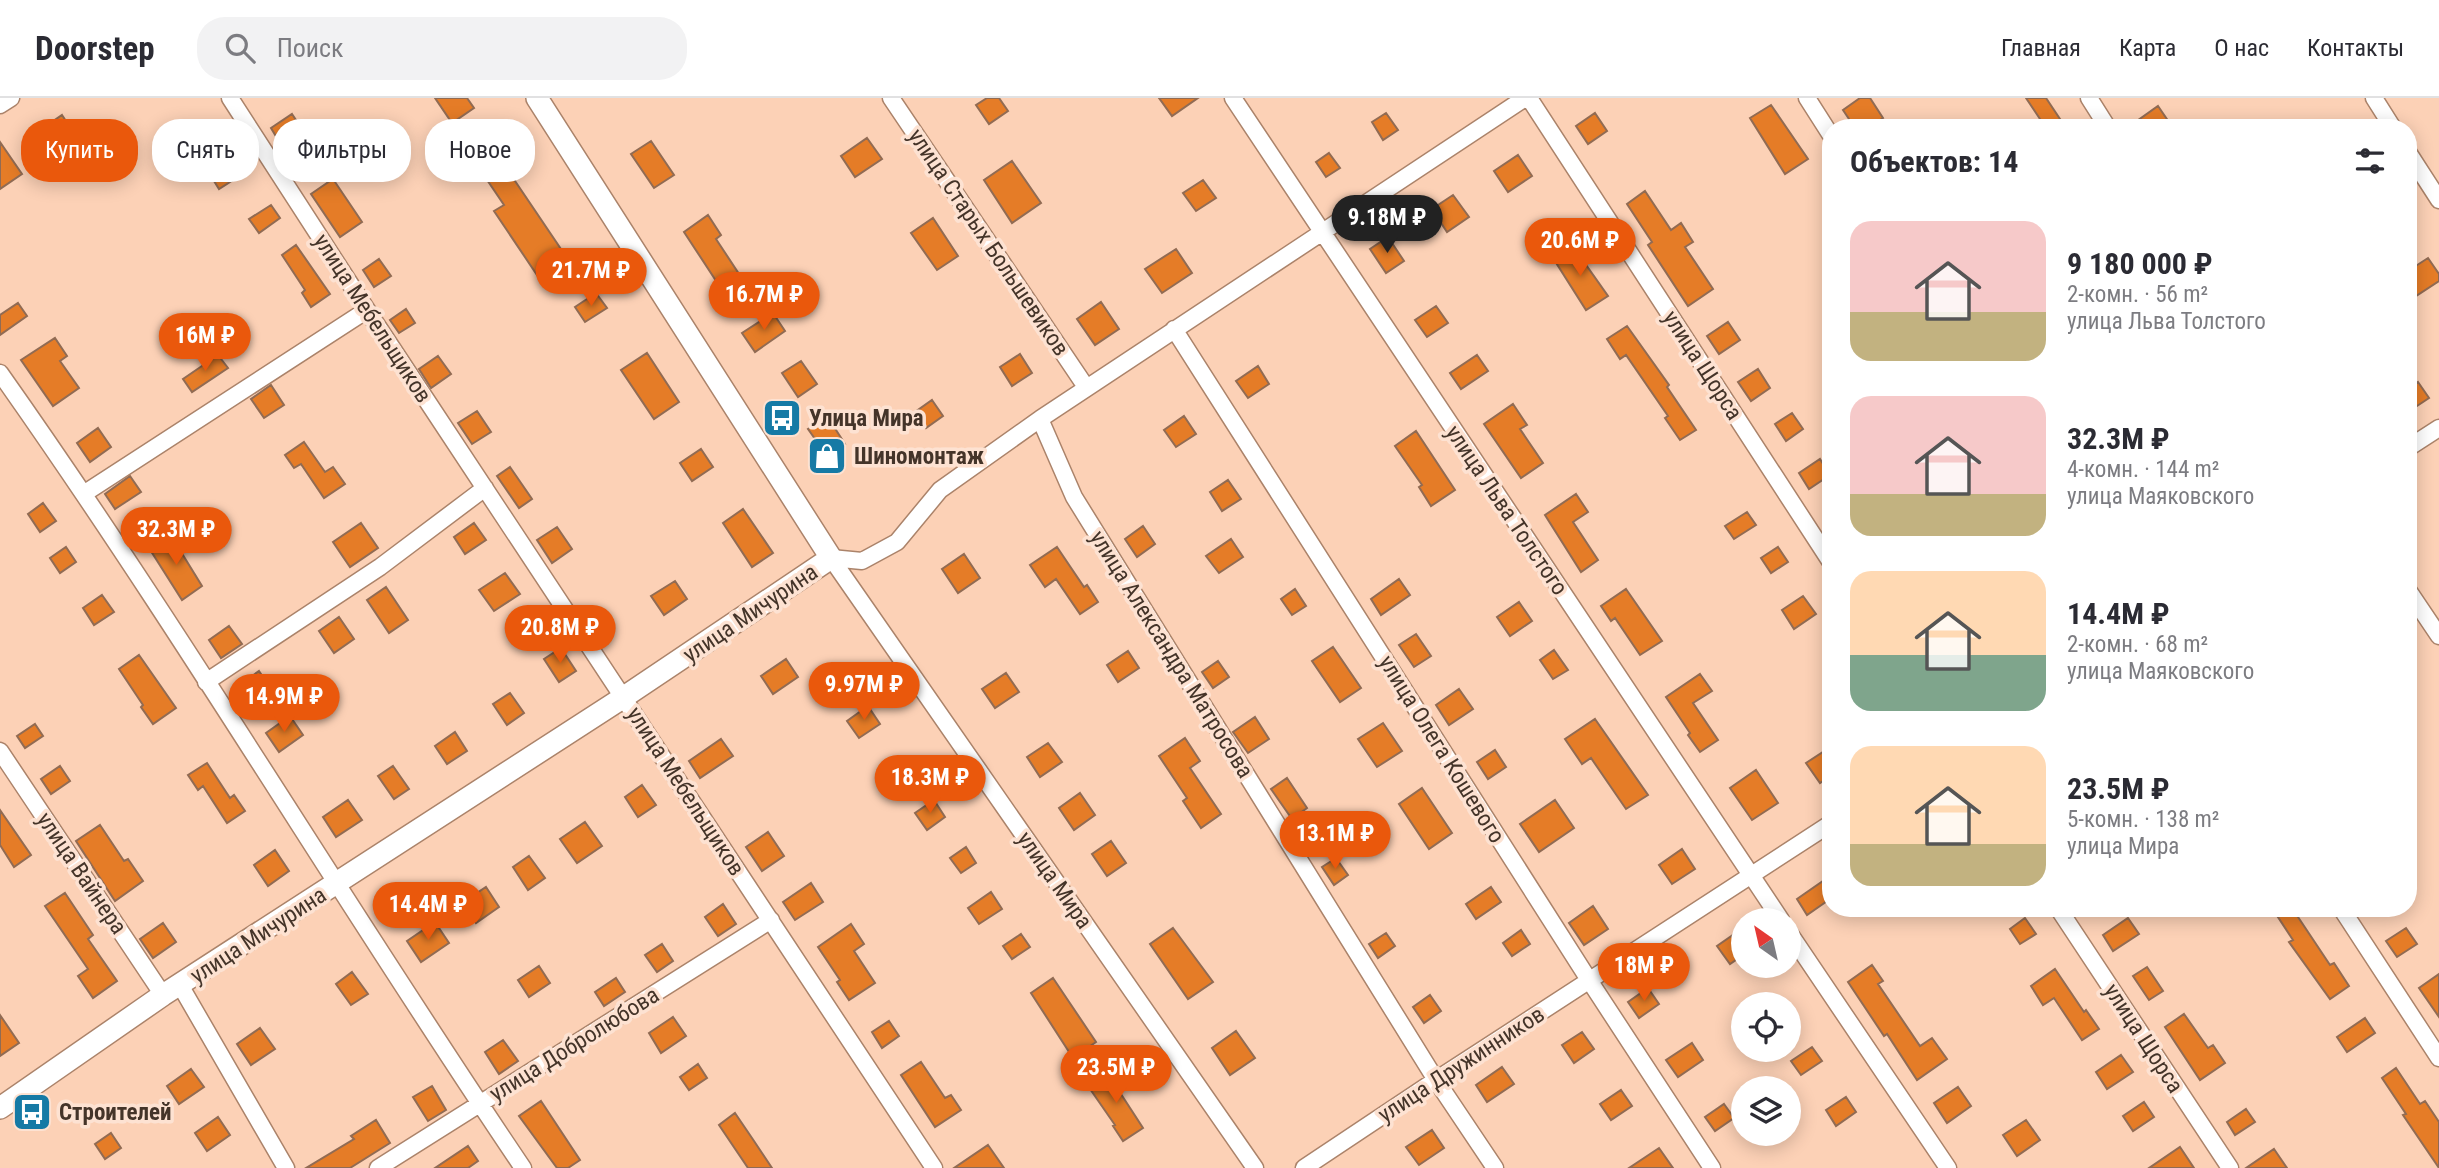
<!DOCTYPE html>
<html lang="ru">
<meta charset="utf-8">
<style>
body{margin:0;font-family:"Roboto Condensed",sans-serif;background:#f2f2f3;color:#2b2b33;height:100vh;display:flex;flex-direction:column;font-size:26px;white-space:nowrap}
*{box-sizing:border-box;margin:0}
p{font-size:23px;color:#7c7c81}
.icon{flex:none;width:38px;height:38px;fill:none;stroke:currentColor;stroke-width:2;stroke-linecap:round;stroke-linejoin:round}
.map{position:relative;flex:1;overflow:hidden}
.details{position:absolute;left:1822px;top:21px;width:595px;height:798px;display:flex;flex-direction:column;background:#fff;border-radius:28px;box-shadow:0 4px 18px #0003}
.details>*{flex:none}
.top-card{position:absolute;left:21px;top:21px;width:665px;height:63px;display:flex;gap:14px}
.needle{width:46px;rotate:326deg}
.fabs{position:absolute;left:1731px;top:810px;display:grid;gap:14px}
.fabs a{display:grid;place-items:center;width:70px;height:70px;border-radius:50%;background:#fff;box-shadow:0 4px 18px #0003;font-size:35px}
.price{position:absolute;translate:-50% -60px;padding:0 16px;border-radius:24px;background:#ea580c;color:#fff;font-size:23px;line-height:46px;filter:drop-shadow(0 2px 4px #0008)}
.price::after{content:'';position:absolute;left:50%;top:42px;width:21px;height:16px;margin-left:-10px;background:inherit;clip-path:polygon(0 0,100% 0,50% 100%)}
.price.selected{background:#222;color:#fff}
ul{padding:0;list-style:none}
li{display:flex;align-items:center;gap:21px;height:175px;padding:0 28px}
li span{display:grid;place-items:center;flex:none;width:196px;height:140px;border-radius:21px;color:#555}
li>.icon{margin-inline-start:auto}
span .icon{width:84px;height:84px;fill:#fffc;stroke-width:1}
li b{font-size:30px}
h2{display:flex;justify-content:space-between;align-items:center;height:84px;padding:0 28px;font-size:30px}
.tag{padding:0 24px;border-radius:28px;background:#fff;box-shadow:0 4px 18px #0003;font-size:24px;line-height:63px}
.tag.selected{background:#ea580c;color:#fff}
header{display:flex;align-items:center;gap:42px;box-sizing:border-box;height:98px;padding:0 35px;background:#fff;border-bottom:2px solid #e1e1e2}
header strong{font-size:33px}
nav{display:flex;gap:38px;margin-inline-start:auto;font-size:24px}
.search{width:490px;height:63px;background:#f2f2f3;display:flex;align-items:center;gap:18px;box-sizing:border-box;padding:0 24px;border-radius:28px;color:#7c7c81;font-size:26px}
.map>svg:first-child{display:block}
.building{fill:#e57c27;stroke:#916b53;stroke-width:2}
.lines{fill:none;stroke-linecap:round;stroke-linejoin:round}
.street-casing{stroke:#ab836a;stroke-width:19}
.secondary-casing{stroke:#ab836a;stroke-width:24}
.street{stroke:#fff;stroke-width:16}
.secondary{stroke:#fff;stroke-width:21}
.labels{text-anchor:middle;stroke-width:7;stroke-linejoin:round;paint-order:stroke}
.street-label{font-size:23px;fill:#443429;stroke:#fde2d2}
.poi-label{font-size:23px;font-weight:bold;fill:#443429;stroke:#fde2d2;text-anchor:start}
</style>
<header>
<strong>Doorstep</strong>
<div class="search"><svg class="icon" aria-label="search" viewBox="0 0 24 24"><circle cx="10" cy="10" r="6"/><path d="M15 15l6 6"/></svg>Поиск</div>
<nav><a>Главная</a><a>Карта</a><a>О нас</a><a>Контакты</a></nav>
</header>
<div class="map">
<svg width="2439" height="1070" viewBox="0 0 2439 1070">
<rect width="100%" height="100%" fill="#fcd1b6"/>
<path class="building" d="M435,0H467L474,10L452,25Z
M987,0H999L1008,13L989,26L976,7Z
M1159,0H1198L1172,18Z
M1860,0H1870L1883,20L1868,30H1855L1843,12Z
M2026,0H2046L2066,30H2046Z
M1771,7L1808,61L1785,76L1750,20Z
M2158,8L2173,30H2127Z
M1386,15L1398,32L1383,42L1372,24Z
M1595,15L1607,33L1588,46L1576,28Z
M292,16L302,31L280,45L271,30Z
M62,17L77,40L61,51L46,28Z
M867,40L882,61L855,79L841,58Z
M651,43L674,77L654,90L631,56Z
M0,44L22,76L0,91Z
M499,52L514,75L511,77L565,157L537,177L494,113L504,107L477,67Z
M230,54L244,75L219,91L206,70Z
M1329,55L1340,70L1326,79L1316,64Z
M1518,57L1532,78L1508,94L1494,73Z
M1012,63L1041,105L1012,125L984,82Z
M333,81L362,124L340,139L311,96Z
M1203,82L1216,100L1196,113L1183,95Z
M1645,93L1671,132L1681,125L1693,144L1685,149L1713,191L1688,208L1648,147L1652,144L1627,106Z
M1453,97L1469,119L1447,134L1432,111Z
M271,107L280,120L259,135L249,121Z
M708,117L721,137L716,141L745,185L726,198L684,134Z
M933,120L958,158L937,172L911,135Z
M1388,139L1404,163L1386,175L1370,151Z
M296,147L330,196L311,209L302,195L305,192L282,157Z
M1572,147L1608,198L1586,212L1553,160Z
M1176,151L1192,175L1162,195L1145,171Z
M2428,160L2439,176V183L2416,198L2408,186V173Z
M379,161L391,178L374,189L363,172Z
M596,195L607,210L585,224L575,209Z
M1101,204L1119,231L1095,247L1077,221Z
M18,205L27,218L0,237V217Z
M1436,208L1448,225L1427,239L1415,222Z
M406,211L415,225L399,235L390,222Z
M773,215L785,233L755,254L742,235Z
M1728,224L1740,242L1719,256L1707,238Z
M1627,228L1669,287L1667,289L1696,332L1680,342L1665,320L1668,318L1626,257L1620,261L1607,241Z
M55,240L67,258L60,263L79,290L53,308L21,262Z
M647,255L679,304L654,321L621,272Z
M1020,256L1032,275L1012,288L1000,269Z
M218,257L228,270L192,294L183,281Z
M1477,257L1488,273L1461,291L1450,275Z
M438,258L451,276L431,290L419,271Z
M801,263L817,286L798,299L782,275Z
M1258,268L1269,286L1248,300L1236,283Z
M1758,271L1770,290L1751,303L1738,284Z
M2418,284L2429,300L2408,314V291Z
M271,287L284,307L264,320L251,301Z
M932,302L943,318L926,330L915,314Z
M1513,306L1527,327L1520,331L1543,365L1521,380L1484,326Z
M477,313L491,334L472,346L458,325Z
M1792,315L1803,331L1786,343L1775,326Z
M827,318L845,346L827,358L808,331Z
M1184,318L1196,336L1176,349L1164,332Z
M98,330L111,349L90,364L77,345Z
M1416,333L1455,392L1431,408L1419,389L1422,387L1395,348Z
M304,344L325,374L333,369L345,386L324,400L301,366L294,370L285,357Z
M701,351L713,369L692,383L680,365Z
M1820,361L1830,377L1809,391L1799,375Z
M510,369L532,401L519,410L497,378Z
M130,378L141,394L115,411L105,396Z
M1228,382L1241,401L1222,413L1210,394Z
M1576,396L1588,414L1573,424L1598,462L1581,474L1545,417Z
M43,405L56,423L40,434L28,416Z
M743,411L773,455L752,469L723,425Z
M1747,414L1756,427L1734,441L1725,428Z
M361,425L378,450L350,469L333,444Z
M474,425L486,442L465,456L454,439Z
M1143,428L1155,446L1137,459L1125,441Z
M557,429L572,451L552,465L537,442Z
M170,436L202,488L182,502L149,450Z
M1231,441L1243,459L1219,475L1206,458Z
M66,449L76,464L60,475L50,460Z
M1057,449L1084,489L1087,487L1098,504L1080,516L1056,481L1045,489L1030,467Z
M1778,449L1788,464L1771,475L1761,460Z
M964,456L980,480L958,495L942,471Z
M505,475L520,496L494,513L479,492Z
M1399,481L1410,497L1381,517L1371,501Z
M675,483L687,501L664,517L651,498Z
M386,489L408,522L389,535L367,502Z
M1295,491L1306,508L1292,517L1281,501Z
M1626,491L1662,543L1640,557L1615,520L1611,523L1601,508Z
M102,497L114,514L94,527L83,510Z
M1803,498L1816,516L1794,531L1782,512Z
M1519,504L1532,523L1510,538L1497,519Z
M339,519L354,541L334,555L319,533Z
M229,528L242,546L221,560L209,542Z
M1416,536L1431,558L1414,569L1399,547Z
M1333,549L1361,590L1340,604L1312,563Z
M561,550L576,573L559,584L544,561Z
M1554,552L1568,572L1553,581L1540,562Z
M1128,553L1139,570L1118,584L1107,567Z
M139,557L176,610L153,626L141,609L143,607L119,571Z
M786,561L798,579L773,596L761,578Z
M1218,563L1229,579L1213,590L1202,574Z
M259,573L269,588L248,603L238,588Z
M1006,575L1019,594L995,610L982,591Z
M1700,576L1712,593L1693,605L1718,642L1700,654L1688,637L1690,635L1666,599Z
M1459,591L1473,611L1449,627L1436,607Z
M510,595L524,615L507,627L493,606Z
M868,608L880,626L859,640L847,623Z
M290,618L303,637L279,654L266,635Z
M1255,619L1269,641L1248,655L1233,634Z
M1595,621L1648,697L1626,711L1591,660L1582,666L1565,641Z
M1383,625L1402,653L1377,669L1358,641Z
M35,626L43,638L25,650L17,638Z
M455,634L467,653L447,666L435,648Z
M1185,640L1200,663L1190,670L1221,716L1201,730L1183,703L1187,700L1159,658Z
M721,641L733,658L700,680L689,663Z
M1048,645L1062,664L1040,679L1027,659Z
M1495,652L1506,669L1488,681L1477,664Z
M1823,654L1830,665V678L1820,685L1806,665Z
M900,662L910,677L891,690L881,675Z
M207,665L230,700L234,697L245,713L227,725L203,688L198,692L188,677Z
M60,668L70,683L51,696L41,681Z
M393,668L409,691L394,701L378,678Z
M1756,672L1778,705L1752,722L1730,690Z
M1287,680L1307,710L1292,721L1271,691Z
M642,687L656,707L638,719L625,699Z
M1422,690L1452,735L1429,751L1399,706Z
M1080,695L1095,717L1074,732L1059,710Z
M348,702L362,722L336,739L323,719Z
M934,702L945,719L927,732L915,715Z
M1555,702L1574,730L1539,754L1520,726Z
M0,712L31,757L14,769L0,747Z
M585,724L602,748L577,765L560,741Z
M100,727L124,763L128,761L143,783L115,803L76,743Z
M768,734L784,758L762,773L746,749Z
M1111,743L1126,765L1107,778L1092,756Z
M966,749L976,765L961,775L950,760Z
M1682,751L1695,771L1672,786L1659,767Z
M275,752L289,773L268,788L254,767Z
M529,758L545,780L528,792L513,769Z
M1336,760L1348,777L1334,787L1322,769Z
M1823,783L1830,794V801L1807,817L1797,801Z
M811,785L823,804L795,822L783,804Z
M486,789L499,809L476,825L462,805Z
M1491,789L1501,804L1476,821L1466,806Z
M991,794L1002,811L979,826L968,810Z
M65,795L93,837L88,841L117,883L93,900L78,878L88,871L45,808Z
M723,806L736,826L718,838L705,819Z
M1593,808L1608,831L1584,847L1569,825Z
M2272,810H2292L2330,867L2334,865L2349,888L2330,901L2289,844L2293,842Z
M2025,820L2036,836L2020,846L2010,831Z
M2128,820L2139,836L2113,853L2103,837Z
M435,824L449,845L421,864L407,843Z
M163,825L176,844L153,860L140,841Z
M851,826L864,846L854,853L875,885L849,902L837,884L840,882L818,849Z
M1173,830L1213,884L1188,901L1150,846Z
M1743,830V857L1730,866L1717,848Z
M2406,830L2417,846L2397,859L2386,843Z
M1521,832L1530,846L1512,858L1503,845Z
M1386,835L1395,848L1378,860L1369,846Z
M1021,836L1030,849L1012,861L1003,848Z
M662,846L673,863L657,874L645,857Z
M1872,867L1883,883L1878,886L1920,948L1932,940L1947,961L1917,982L1887,936L1884,938L1848,884Z
M539,868L550,885L529,899L518,882Z
M2147,869L2163,893L2149,902L2133,878Z
M2055,871L2084,914L2086,912L2099,931L2082,942L2054,900L2043,907L2031,888Z
M352,874L368,896L351,907L336,886Z
M2439,876V919L2419,890Z
M616,880L625,894L604,908L595,894Z
M1053,880L1096,944L1073,960L1031,895Z
M1648,890L1659,906L1639,920L1628,904Z
M1430,897L1441,913L1424,925L1413,909Z
M2184,916L2208,950L2213,947L2225,965L2200,982L2165,929Z
M0,917L19,945L0,958Z
M673,919L686,938L661,955L649,935Z
M2365,920L2375,935L2347,954L2337,939Z
M889,923L899,938L882,950L872,934Z
M260,930L275,951L251,967L237,946Z
M1236,933L1255,960L1230,977L1212,950Z
M1582,934L1594,951L1574,965L1562,947Z
M503,942L518,963L499,976L485,954Z
M1692,945L1703,962L1678,979L1666,962Z
M1812,949L1822,963L1801,977L1791,963Z
M2121,957L2133,974L2107,991L2096,974Z
M921,964L945,1000L951,997L961,1012L935,1029L901,977Z
M698,966L707,980L689,992L680,979Z
M1502,969L1514,986L1487,1004L1476,987Z
M2396,970L2420,1006L2425,1003L2439,1024V1070L2403,1017L2406,1016L2382,980Z
M191,971L204,989L179,1006L167,988Z
M1111,972L1123,990L1119,993L1143,1030L1123,1043L1113,1028L1115,1027L1088,988Z
M432,988L446,1012L428,1023L413,999Z
M1958,989L1971,1008L1947,1025L1934,1005Z
M1621,992L1632,1008L1611,1022L1600,1006Z
M1846,999L1856,1014L1836,1028L1826,1012Z
M541,1003L580,1062L568,1070H557L519,1018Z
M2144,1004L2154,1019L2133,1033L2123,1018Z
M1724,1006L1734,1020L1715,1033L1705,1019Z
M2246,1011L2255,1024L2235,1037L2227,1024Z
M735,1015L754,1043L772,1070H748L719,1027Z
M218,1019L230,1037L207,1053L195,1035Z
M376,1022L390,1045L350,1070H306L354,1041L351,1038Z
M2026,1022L2040,1042L2017,1058L2003,1037Z
M1432,1032L1444,1050L1419,1067L1406,1049Z
M111,1035L121,1050L105,1061L95,1046Z
M988,1047L1004,1070H954Z
M468,1048L478,1063L468,1070H435Z
M2180,1049L2194,1070H2149Z
M1659,1050L1673,1070H1629Z
M2274,1051L2287,1070H2246Z"/>
<g class="lines">
<g class="street-casing">
<path id="street" d="M230,0L367,212L934,1070
M891,0L1086,289
M1233,0L1781,822
M1529,0L1830,463
M1807,0L1830,36
M2089,0L2108,30
M2374,0L2393,30
M0,7L11,0
M2408,54L2439,102
M1174,231L1589,882L1712,1070
M0,275C183,534 345,807 523,1070
M1040,321L1074,399L1436,982L1495,1070
M2408,350L2439,330
M85,395L367,212
M831,460L862,463L897,444L940,392L1040,321L1525,0
M831,460L1255,1070
M2408,492L2439,538
M206,584L380,469L485,390
M0,653L163,897
M2058,810L2230,1070
M2341,810L2439,960
M1788,833L1948,1070
M180,887L286,1070
M378,1070L771,822
M1304,1070L1436,982L1830,726"/>
</g>
<g class="secondary-casing">
<path id="secondary" d="M0,1010L163,897L624,599L831,460L537,0"/>
</g>
<use href="#street" class="street"/>
<use href="#secondary" class="secondary"/>
</g>
<defs>
<g id="bus-square" transform="scale(2.0125)"><rect x="-9" y="-9" width="18" height="18" rx="4" fill="#167aa5" stroke="#fde2d2"/><path d="M-5-6H5V4H4V6H2V4H-2V6H-4V4H-5ZM-3.5-4V0h7V-4ZM-3.5 1.2v1.5H-2V1.2ZM2 1.2v1.5H3.5V1.2Z" fill="#fff"/></g>
<g id="shop-square" transform="scale(2.0125)"><rect x="-9" y="-9" width="18" height="18" rx="4" fill="#167aa5" stroke="#fde2d2"/><path d="M-5-2.5h2.3a2.7 3.5 0 0 1 5.4 0H5L5.5 6h-11ZM-1.5-2.5h3a1.5 2.3 0 0 0-3 0Z" fill="#fff"/></g>
</defs>
<g fill-rule="evenodd">
<use href="#bus-square" x="782" y="320"/>
<use href="#shop-square" x="827" y="358"/>
<use href="#bus-square" x="32" y="1014"/>
</g>
<g class="labels">
<g class="street-label">
<text transform="translate(989 144) rotate(56)" y="8">улица Старых Большевиков</text>
<text transform="translate(373 220) rotate(57)" y="8">улица Мебельщиков</text>
<text transform="translate(1703 267) rotate(57)" y="8">улица Щорса</text>
<text transform="translate(1507 412) rotate(56)" y="8">улица Льва Толстого</text>
<text transform="translate(750 515) rotate(-34)" y="8">улица Мичурина</text>
<text transform="translate(1172 556) rotate(58)" y="8">улица Александра Матросова</text>
<text transform="translate(1442 651) rotate(58)" y="8">улица Олега Кошевого</text>
<text transform="translate(686 693) rotate(57)" y="8">улица Мебельщиков</text>
<text transform="translate(82 775) rotate(56)" y="8">улица Вайнера</text>
<text transform="translate(1055 782) rotate(55)" y="8">улица Мира</text>
<text transform="translate(258 837) rotate(-33)" y="8">улица Мичурина</text>
<text transform="translate(2144 940) rotate(57)" y="8">улица Щорса</text>
<text transform="translate(574 946) rotate(-32)" y="8">улица Добролюбова</text>
<text transform="translate(1461 966) rotate(-33)" y="8">улица Дружинников</text>
</g>
<g class="poi-label">
<text x="809" y="328">Улица Мира</text>
<text x="854" y="366">Шиномонтаж</text>
<text x="59" y="1022">Строителей</text>
</g>
</g>
</svg>
<div class="fabs">
<a><svg class="needle" viewBox="-14 -14 28 28"><path d="M0-13l5 13h-10z" fill="#e53935"/><path d="M0 13l5-13h-10z" fill="#7c7c81"/></svg></a>
<a><svg class="icon" aria-label="locate" viewBox="0 0 24 24"><circle cx="12" cy="12" r="6"/><path d="M12 2v4M12 18v4M2 12h4M18 12h4"/></svg></a>
<a><svg class="icon" aria-label="layers" viewBox="0 0 24 24"><path d="M12 4l9 5-9 5-9-5zM3 14l9 5 9-5"/></svg></a>
</div>
<b class="price selected" style="left:1387px;top:157px">9.18M ₽</b>
<b class="price" style="left:1580px;top:180px">20.6M ₽</b>
<b class="price" style="left:591px;top:210px">21.7M ₽</b>
<b class="price" style="left:764px;top:234px">16.7M ₽</b>
<b class="price" style="left:205px;top:275px">16M ₽</b>
<b class="price" style="left:176px;top:469px">32.3M ₽</b>
<b class="price" style="left:560px;top:567px">20.8M ₽</b>
<b class="price" style="left:864px;top:624px">9.97M ₽</b>
<b class="price" style="left:284px;top:636px">14.9M ₽</b>
<b class="price" style="left:930px;top:717px">18.3M ₽</b>
<b class="price" style="left:1335px;top:773px">13.1M ₽</b>
<b class="price" style="left:428px;top:844px">14.4M ₽</b>
<b class="price" style="left:1644px;top:905px">18M ₽</b>
<b class="price" style="left:1116px;top:1007px">23.5M ₽</b>
<div class="top-card">
<a class="tag selected">Купить</a>
<a class="tag">Снять</a>
<a class="tag">Фильтры</a>
<a class="tag">Новое</a>
</div>
<section class="details">
<h2>Объектов: 14<svg class="icon" aria-label="filters" viewBox="0 0 24 24"><path d="M4 7h16M4 17h16"/><circle cx="9" cy="7" r="2"/><circle cx="15" cy="17" r="2"/></svg></h2>
<ul>
<li><span style="background:linear-gradient(#f6c9c9 65%,#c2b280 0)"><svg class="icon" aria-label="home" viewBox="0 0 24 24"><path d="M3 11l9-7 9 7M6 9v11h12V9"/></svg></span><div><b>9 180 000 ₽</b><p>2-комн. · 56 m²</p><p>улица Льва Толстого</p></div></li>
<li><span style="background:linear-gradient(#f6c9c9 70%,#c2b280 0)"><svg class="icon" aria-label="home" viewBox="0 0 24 24"><path d="M3 11l9-7 9 7M6 9v11h12V9"/></svg></span><div><b>32.3M ₽</b><p>4-комн. · 144 m²</p><p>улица Маяковского</p></div></li>
<li><span style="background:linear-gradient(#ffd9b3 60%,#7fa58c 0)"><svg class="icon" aria-label="home" viewBox="0 0 24 24"><path d="M3 11l9-7 9 7M6 9v11h12V9"/></svg></span><div><b>14.4M ₽</b><p>2-комн. · 68 m²</p><p>улица Маяковского</p></div></li>
<li><span style="background:linear-gradient(#ffd9b3 70%,#c2b280 0)"><svg class="icon" aria-label="home" viewBox="0 0 24 24"><path d="M3 11l9-7 9 7M6 9v11h12V9"/></svg></span><div><b>23.5M ₽</b><p>5-комн. · 138 m²</p><p>улица Мира</p></div></li>
</ul>
</section>
</div>
